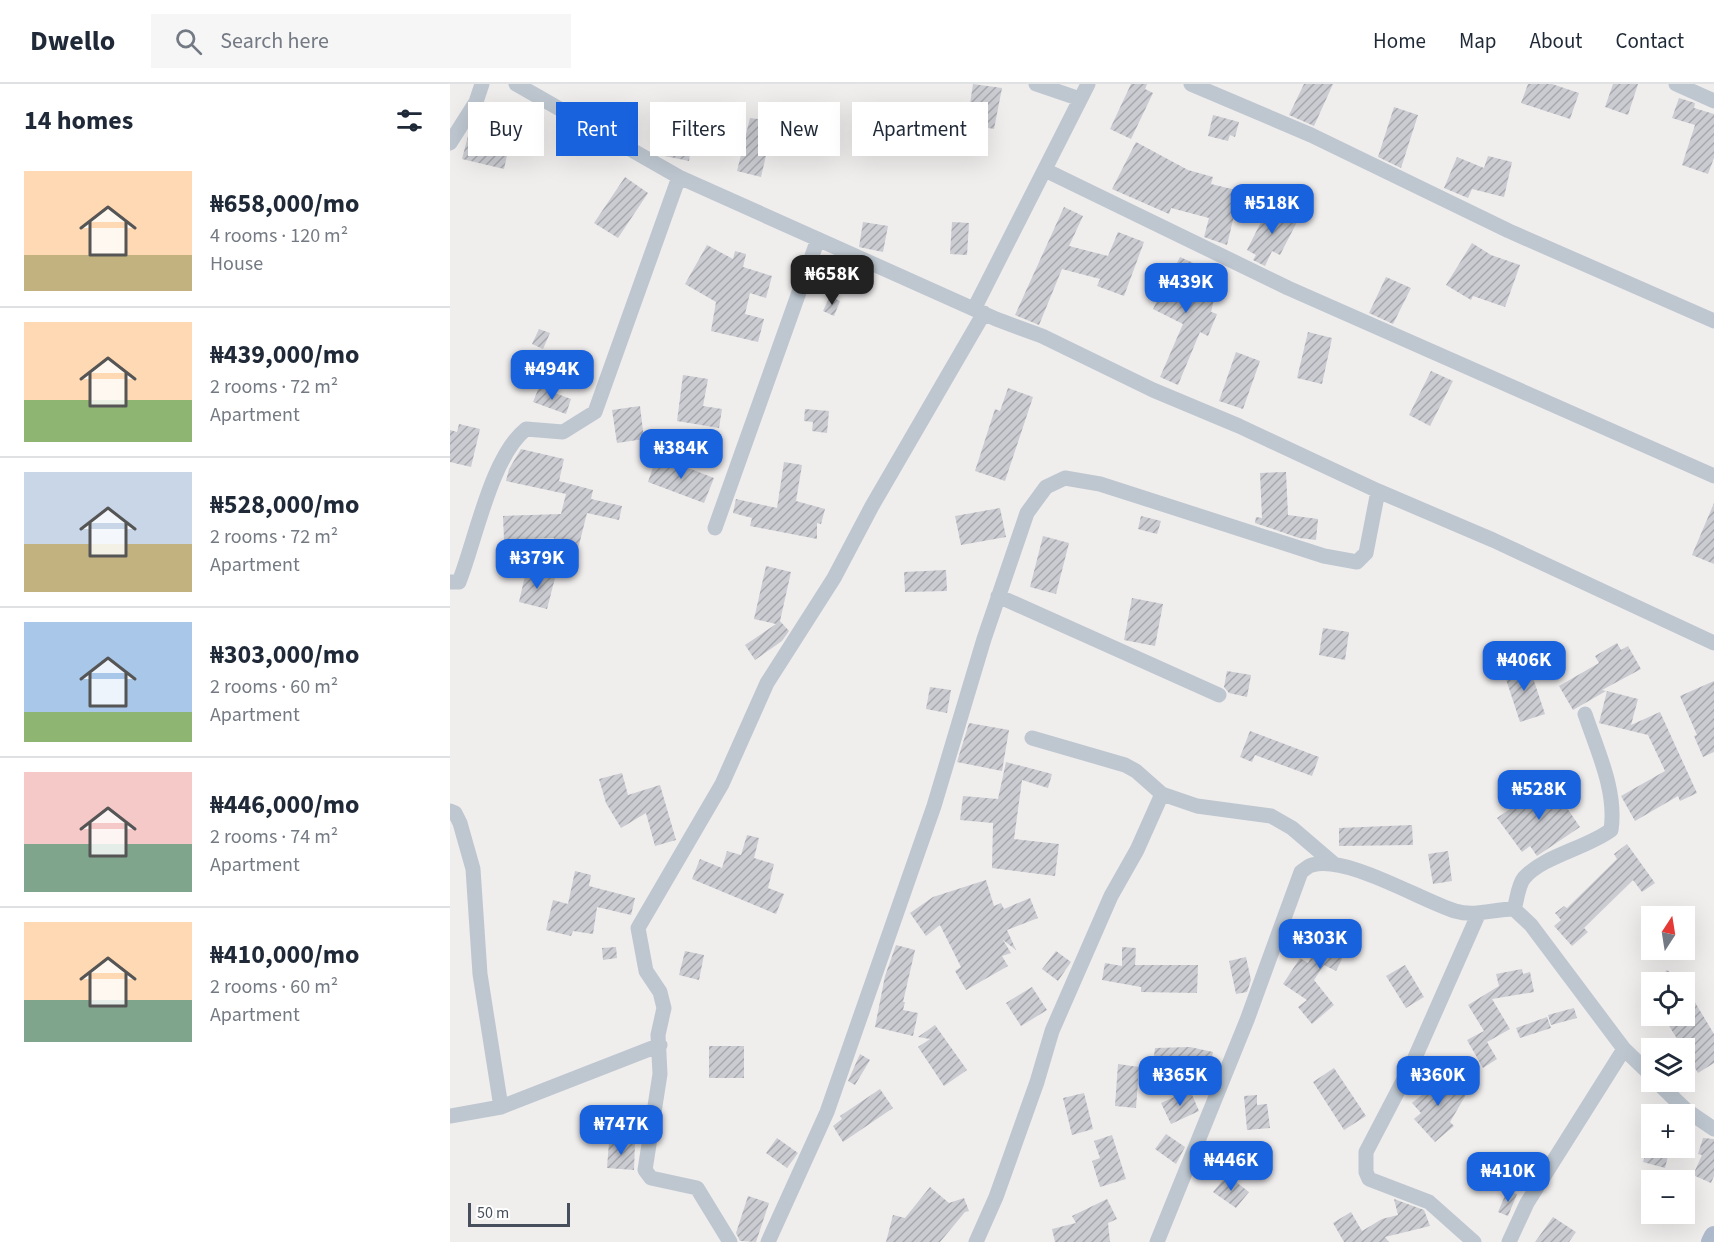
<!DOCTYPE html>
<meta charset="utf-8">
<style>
body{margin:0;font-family:"Source Sans 3",sans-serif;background:#f6f6f7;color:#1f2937;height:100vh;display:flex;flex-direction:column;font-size:22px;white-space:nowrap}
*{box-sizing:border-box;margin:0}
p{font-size:20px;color:#747a83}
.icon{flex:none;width:33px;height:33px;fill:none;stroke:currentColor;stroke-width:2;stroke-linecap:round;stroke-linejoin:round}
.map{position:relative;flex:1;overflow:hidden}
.side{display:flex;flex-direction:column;background:#fff;width:450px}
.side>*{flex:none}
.banner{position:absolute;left:18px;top:18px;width:570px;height:54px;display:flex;gap:12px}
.needle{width:39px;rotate:12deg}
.controls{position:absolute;left:1191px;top:822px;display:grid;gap:12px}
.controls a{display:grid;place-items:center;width:54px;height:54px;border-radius:0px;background:#fff;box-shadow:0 6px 24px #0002;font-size:30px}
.scale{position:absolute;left:18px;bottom:15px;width:102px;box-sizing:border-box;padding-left:6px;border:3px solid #464f5b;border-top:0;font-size:16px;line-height:21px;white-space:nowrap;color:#464f5b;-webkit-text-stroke:4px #fff;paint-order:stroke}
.price{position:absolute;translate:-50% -51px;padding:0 14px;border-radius:12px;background:#1962de;color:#fff;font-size:20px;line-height:39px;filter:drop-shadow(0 2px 3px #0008)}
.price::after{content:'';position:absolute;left:50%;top:36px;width:18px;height:14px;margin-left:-9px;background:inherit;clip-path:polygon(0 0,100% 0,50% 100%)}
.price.on{background:#222;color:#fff}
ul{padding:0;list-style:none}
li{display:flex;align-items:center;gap:18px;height:150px;padding:0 24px}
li+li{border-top:2px solid #e0e1e3}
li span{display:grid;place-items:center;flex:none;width:168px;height:120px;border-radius:0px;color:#555}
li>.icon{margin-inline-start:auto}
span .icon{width:72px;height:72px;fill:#fffc;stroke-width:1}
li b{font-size:26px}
h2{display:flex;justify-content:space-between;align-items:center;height:72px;padding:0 24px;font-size:26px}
.tag{padding:0 21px;border-radius:0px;background:#fff;box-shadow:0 6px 24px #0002;font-size:21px;line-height:54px}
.tag.on{background:#1962de;color:#fff}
header{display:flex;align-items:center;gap:36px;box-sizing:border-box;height:84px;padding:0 30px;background:#fff;border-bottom:2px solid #e0e1e3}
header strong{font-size:28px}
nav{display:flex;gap:33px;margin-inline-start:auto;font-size:21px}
.search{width:420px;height:54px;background:#f6f6f7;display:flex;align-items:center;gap:15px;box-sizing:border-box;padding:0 21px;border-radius:0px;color:#747a83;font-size:22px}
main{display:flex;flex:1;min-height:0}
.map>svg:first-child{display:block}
.building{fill:url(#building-hatch)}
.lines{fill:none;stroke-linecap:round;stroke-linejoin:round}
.minor{stroke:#bec7d0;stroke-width:15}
.major{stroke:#adbacc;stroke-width:20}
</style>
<header>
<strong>Dwello</strong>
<div class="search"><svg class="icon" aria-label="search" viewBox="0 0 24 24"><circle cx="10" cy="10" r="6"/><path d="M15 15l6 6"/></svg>Search here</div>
<nav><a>Home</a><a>Map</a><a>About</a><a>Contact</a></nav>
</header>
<main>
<section class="side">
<h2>14 homes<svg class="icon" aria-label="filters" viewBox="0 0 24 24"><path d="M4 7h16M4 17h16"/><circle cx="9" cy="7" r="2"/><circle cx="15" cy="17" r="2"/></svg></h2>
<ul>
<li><span style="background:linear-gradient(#ffd9b3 70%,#c2b280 0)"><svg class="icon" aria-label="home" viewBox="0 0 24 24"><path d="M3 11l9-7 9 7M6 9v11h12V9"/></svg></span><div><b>₦658,000/mo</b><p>4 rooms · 120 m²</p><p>House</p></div></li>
<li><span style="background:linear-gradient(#ffd9b3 65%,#8fb573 0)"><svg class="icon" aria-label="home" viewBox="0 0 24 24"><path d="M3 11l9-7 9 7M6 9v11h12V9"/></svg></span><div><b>₦439,000/mo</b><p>2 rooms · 72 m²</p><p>Apartment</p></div></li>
<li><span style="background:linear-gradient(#c9d6e8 60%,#c2b280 0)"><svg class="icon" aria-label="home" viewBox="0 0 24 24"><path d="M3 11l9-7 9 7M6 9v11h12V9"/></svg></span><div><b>₦528,000/mo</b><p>2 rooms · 72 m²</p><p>Apartment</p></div></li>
<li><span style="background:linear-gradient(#a9c7e8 75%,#8fb573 0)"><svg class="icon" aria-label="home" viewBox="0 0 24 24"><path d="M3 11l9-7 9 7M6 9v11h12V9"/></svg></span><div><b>₦303,000/mo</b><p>2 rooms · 60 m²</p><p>Apartment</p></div></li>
<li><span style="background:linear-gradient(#f6c9c9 60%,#7fa58c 0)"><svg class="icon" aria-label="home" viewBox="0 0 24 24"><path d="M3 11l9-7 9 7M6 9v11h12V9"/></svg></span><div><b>₦446,000/mo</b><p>2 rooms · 74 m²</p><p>Apartment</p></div></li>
<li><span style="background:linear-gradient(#ffd9b3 65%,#7fa58c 0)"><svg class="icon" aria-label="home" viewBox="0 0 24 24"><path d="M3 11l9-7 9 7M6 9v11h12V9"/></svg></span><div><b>₦410,000/mo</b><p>2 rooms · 60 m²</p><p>Apartment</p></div></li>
</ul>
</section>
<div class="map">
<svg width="1264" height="1158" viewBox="0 0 1264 1158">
<defs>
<pattern id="building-hatch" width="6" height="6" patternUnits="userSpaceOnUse" patternTransform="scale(1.5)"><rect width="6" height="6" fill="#caccd2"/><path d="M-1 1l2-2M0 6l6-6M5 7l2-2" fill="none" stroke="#a6a8ad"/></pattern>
</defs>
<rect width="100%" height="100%" fill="#f0eded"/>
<path class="building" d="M523,0L552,4L544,45L517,40Z
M681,0H697L695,5L703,9L681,55L660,45Z
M854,0H883L864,42L839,31Z
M1078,0H1102L1129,9L1120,35L1071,19Z
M1163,0H1188L1178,31L1155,23Z
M1229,14L1245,19L1244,24L1264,30V74L1258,90L1232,81L1245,41L1222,34Z
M220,23L254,30L255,26L278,33L265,71L241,63L239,77L210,71Z
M944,23L968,31L951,84L928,73Z
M763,31L789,38L785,53L780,51L778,57L758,52Z
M300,34L324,37L311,93L287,87Z
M481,35L482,55L456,56L455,36Z
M18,52L59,62L54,85L12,75Z
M686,58L738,86L763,93L761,100L790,107L777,161L754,153L759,134L721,124L719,130L662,105Z
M1038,72L1062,78L1054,113L1022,105L1018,114L994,104L1007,73L1034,84Z
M175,93L198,109L168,154L144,139Z
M819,122L848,136L830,171L822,167L815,182L803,176L806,171L797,166Z
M614,123L633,132L619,162L658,172L668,148L694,158L674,212L647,202L650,195L612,185L589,241L565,231Z
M413,138L438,142L433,168L409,163Z
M502,138L519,139L517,171L500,170Z
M1022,159L1041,171L1070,181L1055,223L1023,212L1021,216L996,201Z
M257,161L283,175L285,167L296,170L293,183L322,192L316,214L300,209L295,230L314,235L308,258L261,247L266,218L235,200Z
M730,173L750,182L744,194L767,204L761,228L767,230L758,252L750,248L728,301L710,293L733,240L703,225Z
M936,193L961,204L943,240L919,229Z
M380,212L390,217L384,232L373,227Z
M89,245L100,249L93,265L82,260Z
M858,248L882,254L872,300L847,294Z
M786,268L810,277L793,325L769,317Z
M981,287L1003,297L980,342L959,331Z
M233,291L258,295L253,322L272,325L269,344L227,337Z
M89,303L121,315L116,330L83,318Z
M558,304L583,313L555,397L525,387L545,325L550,327Z
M190,322L194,355L167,359L162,326Z
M355,325L379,327L377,349L362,347L363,338L354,337Z
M9,340L30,345L21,383L0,378V346L7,348Z
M71,365L114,375L109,397L143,406L141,415L172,422L169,436L137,429L128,465L103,459L104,454L54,456L53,432L111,430L116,410L56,397L59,385Z
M207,372L264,394L254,419L198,398Z
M334,378L352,381L346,417L375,425L371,440L367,439V455L300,442L302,434L283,429L286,415L327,424Z
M836,388L838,431L868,435L866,456L849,454L805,439L806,433L812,434L810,389Z
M1264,419V480L1242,471Z
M550,424L556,453L511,461L505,432Z
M691,432L711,437L707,450L688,445Z
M593,452L619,459L606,510L580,503Z
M316,482L341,488L330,537L339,547L332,557L305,576L295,561L326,540L304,535Z
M496,486L497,507L455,508L454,488Z
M76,487L105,494L97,525L69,518Z
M682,514L713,520L705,562L674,556Z
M873,544L899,548L895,576L869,571Z
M1167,559L1171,566L1178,562L1191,585L1152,606L1156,607L1123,626L1109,602L1149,579L1145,572Z
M1078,579L1095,630L1070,638L1053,586Z
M777,587L801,591L797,613L779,609L774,603Z
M1264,597V668L1253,673L1244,652L1247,651L1230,612Z
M480,603L501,606L497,629L476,625Z
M1157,607L1188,615L1181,641L1210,628L1247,709L1230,717L1228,712L1185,737L1171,712L1215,687L1198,651L1149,639Z
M519,639L559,646L552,687L507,678Z
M800,647L869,673L862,692L805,671L802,678L790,673Z
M556,678L602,690L598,704L572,696L564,755L609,760L605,792L542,784L543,739L510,736L513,712L548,715Z
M172,689L178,711L210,701L226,756L205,762L196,729L171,744L156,719L149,695Z
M1099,698L1130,743L1087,772L1080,762L1072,768L1047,734Z
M962,741L963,761L889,762V744Z
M297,751L309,754L304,774L324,780L318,804L334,810L326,830L242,795L250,775L272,784L277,767L291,771Z
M1177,760L1205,799L1192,808L1183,796L1134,844L1138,848L1122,862L1104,842L1111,836L1105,829L1114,822L1117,824L1167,775L1164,770Z
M998,767L1002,797L983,800L978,770Z
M125,787L141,791L139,802L185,814L181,831L147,823L143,850L123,847L121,852L96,846L103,816L118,820Z
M536,796L544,822L551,819L554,825L580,814L588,834L557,846L566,866L553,856L561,869L552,872L558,882L516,906L505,887L511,883L490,841L476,852L460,829L483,813Z
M882,835L906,847L886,887L874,881L864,896L884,921L862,940L848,923L857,916L833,900L850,874L858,879Z
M446,861L465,866L453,918H455L453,926L468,929L463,952L425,943L435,892Z
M166,863L167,874L153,876L152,864Z
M672,863L686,864L685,881H748L747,909L691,908V903L652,896L655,879L672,882Z
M235,867L254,871L249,896L229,891Z
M606,867L621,878L608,897L592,885Z
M796,873L801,896L797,908L786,910L779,877Z
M955,881L974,913L956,924L936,892Z
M1072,885L1073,890L1080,888L1084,908L1042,915L1060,945L1037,958L1047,975L1033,984L1017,956L1034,947L1018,921L1049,902L1046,890Z
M1217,886L1231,898H1205Z
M1234,900L1264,950V979L1248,989L1213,932H1234Z
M582,903L597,926L571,942L556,919Z
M1124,924L1127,934L1101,941L1098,931Z
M1097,933L1101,944L1070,954L1066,944Z
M485,941L517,986L494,1002L468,963L480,955L468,953Z
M259,962H294V994H259Z
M740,963L763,968L757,999L702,989L705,964Z
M410,970L420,976L405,1001L398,997Z
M668,980L689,983L686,1024L665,1022Z
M884,984L916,1032L894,1046L863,998Z
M984,990L1017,1009L1000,1038L1004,1042L985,1058L964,1035L971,1029L962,1019L972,1011Z
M430,1005L443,1024L393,1058L383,1042L392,1035L390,1032Z
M740,1006L749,1027L721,1040L711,1019Z
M634,1009L643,1045L622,1051L613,1014Z
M807,1011V1021L817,1020L820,1044L797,1046L794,1012Z
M716,1050L735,1063L726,1080L705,1065Z
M662,1051L676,1095L650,1103L642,1077L650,1074L644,1057Z
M327,1054L348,1069L337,1084L316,1069Z
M1253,1054L1264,1055V1092L1261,1099L1243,1091L1252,1071L1248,1070Z
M159,1058L185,1059L184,1086L157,1084Z
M1197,1064H1220L1215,1084L1193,1078Z
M777,1091L799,1108L786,1124L763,1108Z
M480,1103L499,1119L514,1114L519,1127L515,1128L490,1158H436L443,1131L455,1134Z
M1057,1107L1067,1110L1058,1132L1048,1128Z
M298,1112L319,1119L306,1158L290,1157L286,1149Z
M657,1115L667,1135L658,1139L660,1158H605L602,1145L626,1139L622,1132Z
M944,1115L974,1126L980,1142L935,1153L939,1158H894L883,1139L901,1128L912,1147L932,1135L948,1131Z
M1103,1133L1126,1148L1119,1158H1085Z"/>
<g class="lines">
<path class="minor" d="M66,0L229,93L546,235L592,252L703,306L789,342L928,407
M586,0L630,15
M741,0L861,51L1059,147L1264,237
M1226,0L1264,17
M0,59L26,18L32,0
M595,86L838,204L1264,392
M524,225L638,0
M265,444L368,155
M0,498H9C26,455 41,373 76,345L113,348L145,328L229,93
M548,512L769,611
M582,654L675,681L686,687L712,710L747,722L821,732L842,744L884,780
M0,727L5,729L10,739L23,785L30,890L51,1023
M1064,825C1067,817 1068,801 1074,794C1093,772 1137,764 1161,746C1167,707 1147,666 1135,630
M1207,998L1236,1026L1264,1045
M0,1032L51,1023L210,961
M280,1158L247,1104L201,1094L195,1086L210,990L208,951L214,924L210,908L196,887L188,844L272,700L317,599L384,494L422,422L534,229
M318,1158L377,1028L484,722L534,555L577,429L596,403L615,394L650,400L874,472L907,478L916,469L928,407L1043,456L1264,559
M526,1158L546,1113L587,998L602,947L661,812L687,766L712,710
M707,1158L797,936L851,788C854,786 858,782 862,781C897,771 970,816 1005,827C1026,833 1043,825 1064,825L1081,841L1174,965L1202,992
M1024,1158L979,1118L919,1095L916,1088V1068L963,978L1028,831
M1059,1158L1077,1119L1174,965"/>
<path class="major" d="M1261,1158L1264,1152"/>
</g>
</svg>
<div class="controls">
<a><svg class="needle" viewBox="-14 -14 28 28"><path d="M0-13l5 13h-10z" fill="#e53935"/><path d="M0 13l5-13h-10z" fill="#747a83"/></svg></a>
<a><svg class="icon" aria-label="locate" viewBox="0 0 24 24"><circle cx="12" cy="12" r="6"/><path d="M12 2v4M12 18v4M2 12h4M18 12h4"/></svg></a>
<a><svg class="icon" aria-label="layers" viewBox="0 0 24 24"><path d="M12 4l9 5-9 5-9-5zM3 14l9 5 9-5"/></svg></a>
<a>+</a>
<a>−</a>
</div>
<div class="scale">50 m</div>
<b class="price" style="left:822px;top:151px">₦518K</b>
<b class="price on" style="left:382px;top:222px">₦658K</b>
<b class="price" style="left:736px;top:230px">₦439K</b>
<b class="price" style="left:102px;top:317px">₦494K</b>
<b class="price" style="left:231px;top:396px">₦384K</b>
<b class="price" style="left:87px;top:506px">₦379K</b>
<b class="price" style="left:1074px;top:608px">₦406K</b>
<b class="price" style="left:1089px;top:737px">₦528K</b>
<b class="price" style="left:870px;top:886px">₦303K</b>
<b class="price" style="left:730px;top:1023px">₦365K</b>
<b class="price" style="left:988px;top:1023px">₦360K</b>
<b class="price" style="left:171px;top:1072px">₦747K</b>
<b class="price" style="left:781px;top:1108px">₦446K</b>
<b class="price" style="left:1058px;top:1119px">₦410K</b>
<div class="banner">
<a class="tag">Buy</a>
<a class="tag on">Rent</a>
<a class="tag">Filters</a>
<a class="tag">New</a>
<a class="tag">Apartment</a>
</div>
</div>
</main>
